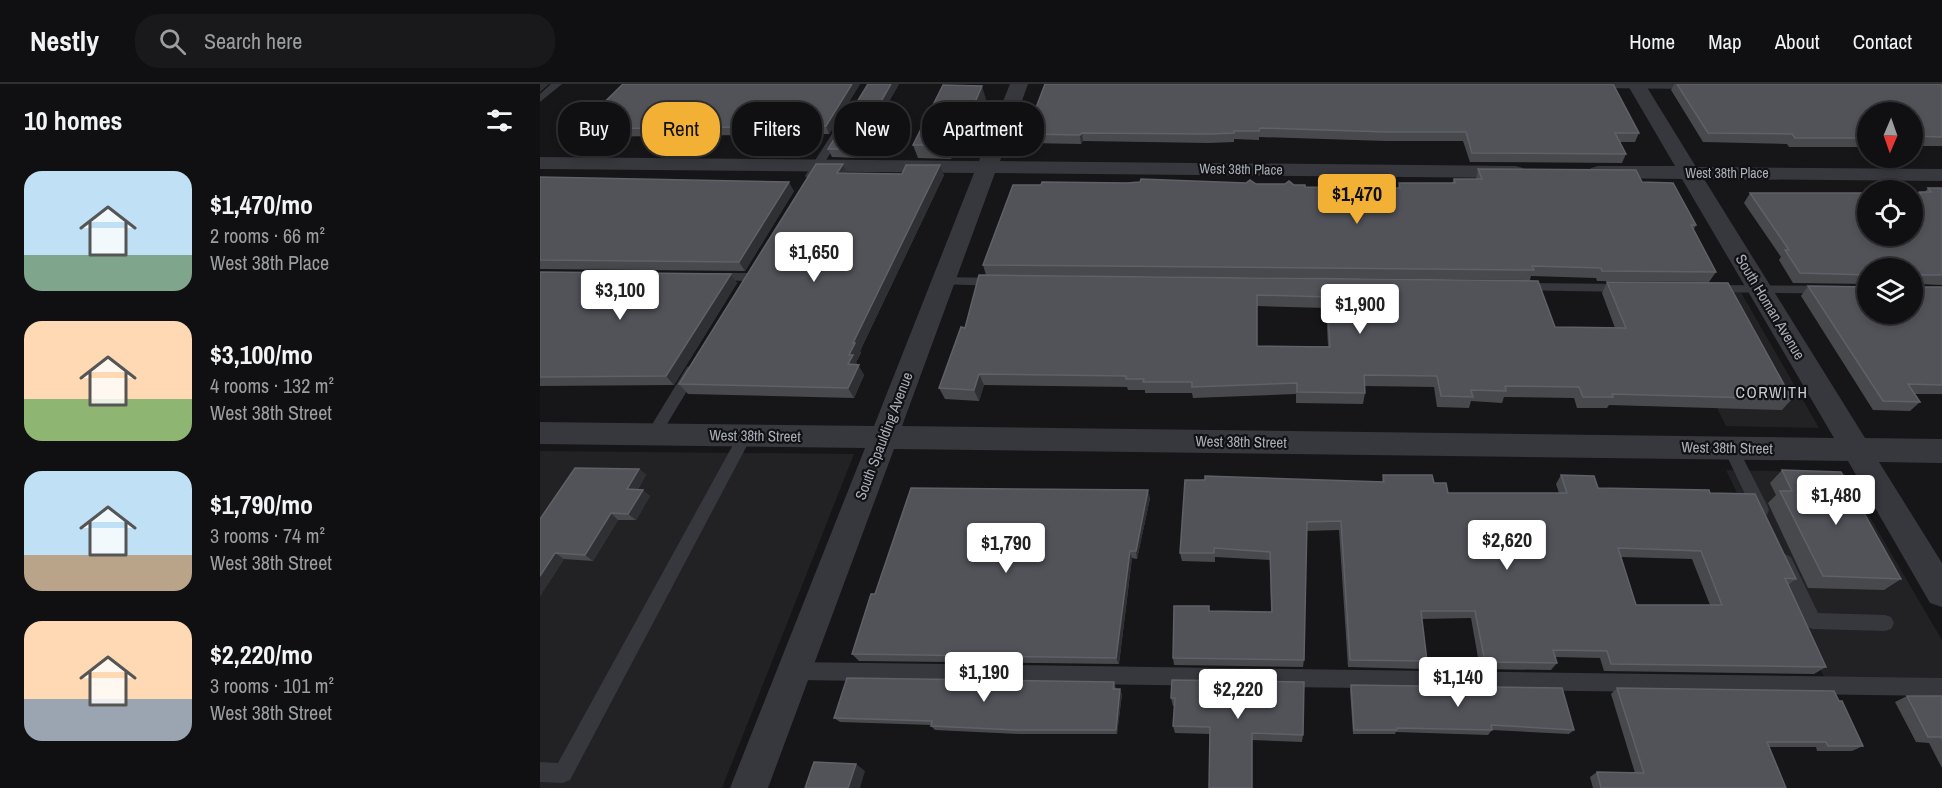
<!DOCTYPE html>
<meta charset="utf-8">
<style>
body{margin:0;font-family:"Archivo Narrow",sans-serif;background:#19191b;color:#f1f3f6;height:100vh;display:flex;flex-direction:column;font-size:22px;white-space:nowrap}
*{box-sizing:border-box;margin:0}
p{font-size:20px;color:#9c9d9f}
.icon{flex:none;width:33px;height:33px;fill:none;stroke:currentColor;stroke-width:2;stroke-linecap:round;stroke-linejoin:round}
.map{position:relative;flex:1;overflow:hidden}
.drawer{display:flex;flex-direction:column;background:#101012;width:540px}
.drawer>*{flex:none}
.top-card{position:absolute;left:18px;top:18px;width:570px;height:54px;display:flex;gap:12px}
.needle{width:39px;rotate:182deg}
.buttons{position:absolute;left:1317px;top:18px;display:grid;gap:12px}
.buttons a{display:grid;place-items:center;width:66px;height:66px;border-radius:50%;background:#101012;box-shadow:0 3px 9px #0003,0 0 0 2px #303032;font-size:30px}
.price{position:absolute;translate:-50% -51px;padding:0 14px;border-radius:6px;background:#fff;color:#222;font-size:20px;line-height:39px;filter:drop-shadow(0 2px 3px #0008)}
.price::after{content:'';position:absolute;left:50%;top:36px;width:18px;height:14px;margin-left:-9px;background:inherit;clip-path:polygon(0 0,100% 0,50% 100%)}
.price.selected{background:#f2b134;color:#111}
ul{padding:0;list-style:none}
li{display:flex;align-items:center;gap:18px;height:150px;padding:0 24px}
li span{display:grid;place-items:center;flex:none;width:168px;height:120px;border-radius:18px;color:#555}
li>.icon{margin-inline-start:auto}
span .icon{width:72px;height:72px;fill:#fffc;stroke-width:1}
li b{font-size:26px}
h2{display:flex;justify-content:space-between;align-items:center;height:72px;padding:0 24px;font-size:26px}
.tag{padding:0 21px;border-radius:24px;background:#101012;box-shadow:0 3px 9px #0003,0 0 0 2px #303032;font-size:21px;line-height:54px}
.tag.selected{background:#f2b134;color:#111}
header{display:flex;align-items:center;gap:36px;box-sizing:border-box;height:84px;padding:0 30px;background:#101012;border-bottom:2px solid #303032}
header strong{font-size:28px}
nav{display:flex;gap:33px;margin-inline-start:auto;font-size:21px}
.search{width:420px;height:54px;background:#19191b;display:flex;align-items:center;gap:15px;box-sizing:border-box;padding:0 21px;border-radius:24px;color:#9c9d9f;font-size:22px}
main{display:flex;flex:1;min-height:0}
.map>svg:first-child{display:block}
.built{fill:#222225}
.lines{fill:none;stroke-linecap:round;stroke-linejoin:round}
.service{fill:#37383d;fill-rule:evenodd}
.minor{fill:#37383d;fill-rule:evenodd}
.wall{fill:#47494d;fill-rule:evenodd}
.shaded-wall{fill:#2f3033}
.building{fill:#525359;stroke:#5f6168;stroke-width:1.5;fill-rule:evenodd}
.labels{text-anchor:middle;stroke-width:4.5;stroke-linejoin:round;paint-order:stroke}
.far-street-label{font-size:14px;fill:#a8adb8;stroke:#111113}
.street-label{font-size:15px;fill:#a8adb8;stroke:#111113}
.neighbourhood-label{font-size:16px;letter-spacing:1.5px;fill:#c9ccd4;stroke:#111113}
</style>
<header>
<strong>Nestly</strong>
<div class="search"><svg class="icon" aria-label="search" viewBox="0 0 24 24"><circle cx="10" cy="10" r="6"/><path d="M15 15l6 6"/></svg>Search here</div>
<nav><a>Home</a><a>Map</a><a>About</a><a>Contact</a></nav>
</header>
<main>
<section class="drawer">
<h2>10 homes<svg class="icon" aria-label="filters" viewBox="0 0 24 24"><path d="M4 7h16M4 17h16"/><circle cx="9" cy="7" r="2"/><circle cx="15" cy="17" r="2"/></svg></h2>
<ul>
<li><span style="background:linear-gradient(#bfe0f5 70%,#7fa58c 0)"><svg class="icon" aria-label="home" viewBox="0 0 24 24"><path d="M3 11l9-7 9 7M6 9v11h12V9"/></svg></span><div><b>$1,470/mo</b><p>2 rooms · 66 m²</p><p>West 38th Place</p></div></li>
<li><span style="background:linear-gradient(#ffd9b3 65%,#8fb573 0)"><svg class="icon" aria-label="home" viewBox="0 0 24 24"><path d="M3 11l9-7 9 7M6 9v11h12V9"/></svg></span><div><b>$3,100/mo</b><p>4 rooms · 132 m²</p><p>West 38th Street</p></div></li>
<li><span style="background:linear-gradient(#bfe0f5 70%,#b9a48a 0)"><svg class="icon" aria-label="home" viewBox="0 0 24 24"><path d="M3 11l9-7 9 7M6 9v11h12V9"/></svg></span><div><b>$1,790/mo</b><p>3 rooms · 74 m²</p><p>West 38th Street</p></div></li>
<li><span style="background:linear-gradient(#ffd9b3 65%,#9aa5b1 0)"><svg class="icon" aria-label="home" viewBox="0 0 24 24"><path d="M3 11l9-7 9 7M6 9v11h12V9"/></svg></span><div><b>$2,220/mo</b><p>3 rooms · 101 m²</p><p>West 38th Street</p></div></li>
</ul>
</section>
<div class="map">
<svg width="1402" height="704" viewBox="0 0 1402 704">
<rect width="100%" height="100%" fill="#161618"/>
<path class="built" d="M1117,204L1199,205L1279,344L1186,342Z
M0,367L314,370L182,704H0Z
M1186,386L1304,389L1402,556V603L1288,601Z"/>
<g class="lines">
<path class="service" d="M11,0H22L0,18V10Z
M1050,0H1156L1158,2L1153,5L1054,4Z
M299,39L308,41L275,94H267L265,92Z
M173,189H209L215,193L209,197L169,196L167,193L169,190Z
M403,193L458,194L464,198L458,202L399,200L397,197Z
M980,199L1085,200L1091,204L1085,208L976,206L974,203Z
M1172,201L1328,202V210L1167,208L1166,205Z
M152,282L159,287L118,355H108L106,351L108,347L147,283Z
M205,346L210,348L212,352L30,696L23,699L0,698V678L18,679L200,348Z
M1191,358L1196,360L1227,421L1229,426L1227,431L1221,433L1215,431L1183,364L1186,360Z
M1245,470L1251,473L1278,529L1345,531L1351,533L1354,539L1351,545L1345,547L1273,545L1267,543L1237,478L1239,473Z
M254,578L1402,594V612L254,596L247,593L245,587L247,581Z"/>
<path class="minor" d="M470,0H488L460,77L976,82L983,84L986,88L983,92L976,94L455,89L362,342L1294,354L1142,95L1058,94L1051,92L1048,88L1051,84L1058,82H1135L1087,0H1105L1156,83L1402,85V97L1164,95L1325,354L1402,355V379L1339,378L1402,479V523L1390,519L1308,377L354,365L228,704H190L325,364L0,360V338L334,342L434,89L0,85V73L439,77Z"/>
</g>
<path class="wall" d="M320,0L289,50L43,53L37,45Z
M328,0H359L330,50H322L325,58L317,74L292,73L288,65Z
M505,0L1099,49L1095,58H1079L1086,70L1082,79L930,78L923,57H846L719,53V56L694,55V58L669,59L543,57L541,60L488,59L486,50Z
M1134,0H1402V62H1372V28H1328V60H1320L1318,63H1249L1247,60L1163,58L1131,6Z
M446,15L427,60H418L411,75L378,74L373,61Z
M938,85L1102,98L1156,141L1154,145L1176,188L1169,198L1057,197L1056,194L991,192L990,196L446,191L443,181L716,100L754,101L765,103L858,104L859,99H912L914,95H936Z
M307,89L404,91L320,267L321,269L316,278L324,291L314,314L148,310L139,300Z
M0,93L254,107L205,187L0,185Z
M1388,104H1402V201L1379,200L1381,203H1402V310H1374L1380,318L1370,327L1333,326L1261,212L1268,202L1328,230L1372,184H1328V200L1253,199L1239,176L1241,173L1204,119L1210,109H1379L1380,108H1385Z
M0,188L191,190L197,199L134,301L0,302Z
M439,191L998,197L1015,243L1075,244L1062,209L1067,198L1252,315L1242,326L1069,321L1067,324H1037L1034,314L964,313L962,319L931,317L929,324L897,323L894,303L825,302V309L823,320L756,319V310L653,314L652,309H605V306H588L587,303L444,301L439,317L405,315L399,304L425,244ZM717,222L786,224L788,262H717Z
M99,385L106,391L98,405L110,412L96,436H78L53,477L24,475L0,512V435Z
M1242,386L1361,495L1344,506L1268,504L1228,419L1236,411L1230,399Z
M843,391L894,399L908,409H1019L1016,400L1021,391L1058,404L1170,409L1256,495L1248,501L1286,583L1274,590L1064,587L1060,574L1015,573L1017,579L1011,586L940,585L931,534L882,535L887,577L884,585L808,583L799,446L766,447L764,576L763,583L634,581L633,574L669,527L731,528L730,476L675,473V478L642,477L640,469L842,398ZM1081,473L1152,475L1170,521H1096Z
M610,414L597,475L592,474L579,580L319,577L312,570L335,510Z
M632,596L763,651L762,658L712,656L670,650L635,649L633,642L634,622H633L631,614Z
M574,598L576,605L582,610L577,650H480L395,646L391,642V641L300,638L294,634Z
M811,601L1034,646L1029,650L952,646L948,651L856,648L855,650H813L810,606Z
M1077,604L1299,617L1323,662L1312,667H1277L1276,663H1229L1246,704H1053L1050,693L1057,688L1095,689L1071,610Z
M1367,612H1402V684L1389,659L1376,658L1355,618Z"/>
<path class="shaded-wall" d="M0,0H9L0,8Z
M312,0H320L289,50L286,42Z
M351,0H359L330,50L327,42Z
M442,2L446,15L427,60L423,46Z
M414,46L418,60L411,75L407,61Z
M542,49L543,57L541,60L540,51Z
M322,50L325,58L317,74L313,65Z
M303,80L307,90L297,89Z
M400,81L404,91L320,267L321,269L316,278L324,291L314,314L308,304L309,271L313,259Z
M249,98L254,107L205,187L199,178Z
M191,190L197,199L134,301L126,292Z
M439,290L444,301L439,317L434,306Z
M99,385L106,391L94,412L87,405Z
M103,406L110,412L96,436L88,430Z
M608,406L610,414L597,475L596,467Z
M71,429L78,436L53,477L45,471Z
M590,467L592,474L579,580L576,574Z
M15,469L24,475L0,512V492Z
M580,605L582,610L577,650L576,646Z
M316,680L325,687L320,704H308Z"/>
<path class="building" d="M83,0H312L286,42L37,45Z
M328,0H351L327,42H309L322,50L313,65H288Z
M505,0H1073L1099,49H1075L1086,70L932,69L926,48H847L720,44L719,47H694V49L669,50L542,49L540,51L486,50Z
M1137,0H1402V53L1372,52V28H1328V51H1321L1324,54H1255L1252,50L1168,49Z
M403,1L442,2L423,46H414L407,61H373Z
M276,80H303L297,89L362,90L366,81H400L313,259H315L309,271H313L308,280L319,281L308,304L139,300Z
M938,85L1096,86L1102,98L1133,99L1156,141H1151L1176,188L1062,187L1061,184L992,182L994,186L443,181L473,101H501L502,98L587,99L600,98L601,95L706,99L710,96L716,100H745L749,97L754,101H765V103L860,104L859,99H915L914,95H942Z
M0,93L249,98L199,178L0,176Z
M1388,104H1402V191H1379L1378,200L1381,203H1402V301L1368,300L1380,318L1343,317L1268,202L1328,203V230H1372V184H1328V191L1260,189L1245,166H1249L1210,109H1328V152H1372V109H1381L1380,108H1391Z
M0,188L191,190L126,292L0,293Z
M439,191L998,197L1015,243L1086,244L1067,198L1188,199L1252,315L1072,310L1073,313H1043L1039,303L965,302L966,307L931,306L933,313L901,312L897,292L824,291L825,309L757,308V299L652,303V298H603L604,295H586V292L439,290L434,306L399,304L421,243L425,244ZM717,211L787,213L790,263L717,262Z
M35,384L99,385L87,405L103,406L88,430L71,429L45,471L15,469L0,492V435Z
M1242,386L1301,388L1361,495L1283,492L1240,407H1252Z
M843,391H892L894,399H906L908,409H1027L1021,391L1054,392L1058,404L1169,406L1170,409L1215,410L1256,495L1245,494L1286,583L1071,580L1067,567L1013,566L1017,579L945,578L935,527H881L887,577L810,576L801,437L767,438L764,576L633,574L634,522H669V527L732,528L730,468L674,464V469H640L645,396H665V392L844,398ZM1078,464L1161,467L1182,521H1096Z
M371,404L608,406L596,467H590L576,574L312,570L331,510H335Z
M307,594L574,598L573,605H580L576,646H477L391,642L392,637L294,634Z
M632,596L764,598L763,651L712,649V704H669L670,643L633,642L635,614H631Z
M811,601L1022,604L1034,646L951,641L952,646L857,644V646H814Z
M1077,604L1294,607L1299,617H1302L1323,662H1288L1286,658H1227L1246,704H1061L1057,688L1104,689Z
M1367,612H1402V655L1401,653H1388Z
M274,678L316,680L308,704H265Z"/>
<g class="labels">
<g class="far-street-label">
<text transform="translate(701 85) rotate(1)" y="5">West 38th Place</text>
<text x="1187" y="94">West 38th Place</text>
</g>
<g class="street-label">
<text transform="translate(1230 223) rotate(59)" y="5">South Homan Avenue</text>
<text transform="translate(215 352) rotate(1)" y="5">West 38th Street</text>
<text transform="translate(344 352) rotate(-69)" y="5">South Spaulding Avenue</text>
<text transform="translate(701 358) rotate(1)" y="5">West 38th Street</text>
<text transform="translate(1187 364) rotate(1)" y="5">West 38th Street</text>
</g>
<g class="neighbourhood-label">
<text x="1232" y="314">CORWITH</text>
</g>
</g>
</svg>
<div class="buttons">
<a><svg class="needle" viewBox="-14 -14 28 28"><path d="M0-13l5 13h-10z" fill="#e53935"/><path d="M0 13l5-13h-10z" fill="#9c9d9f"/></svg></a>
<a><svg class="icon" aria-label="locate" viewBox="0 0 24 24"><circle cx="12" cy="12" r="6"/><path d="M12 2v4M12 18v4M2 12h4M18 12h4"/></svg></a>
<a><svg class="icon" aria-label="layers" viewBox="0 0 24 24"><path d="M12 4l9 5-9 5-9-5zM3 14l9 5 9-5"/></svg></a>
</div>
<b class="price selected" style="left:817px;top:141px">$1,470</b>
<b class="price" style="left:274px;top:199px">$1,650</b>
<b class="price" style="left:80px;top:237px">$3,100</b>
<b class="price" style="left:820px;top:251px">$1,900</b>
<b class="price" style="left:1296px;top:442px">$1,480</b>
<b class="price" style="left:967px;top:487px">$2,620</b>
<b class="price" style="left:466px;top:490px">$1,790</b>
<b class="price" style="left:444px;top:619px">$1,190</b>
<b class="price" style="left:918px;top:624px">$1,140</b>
<b class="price" style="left:698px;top:636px">$2,220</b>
<div class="top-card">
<a class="tag">Buy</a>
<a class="tag selected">Rent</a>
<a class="tag">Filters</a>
<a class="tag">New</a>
<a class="tag">Apartment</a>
</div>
</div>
</main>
